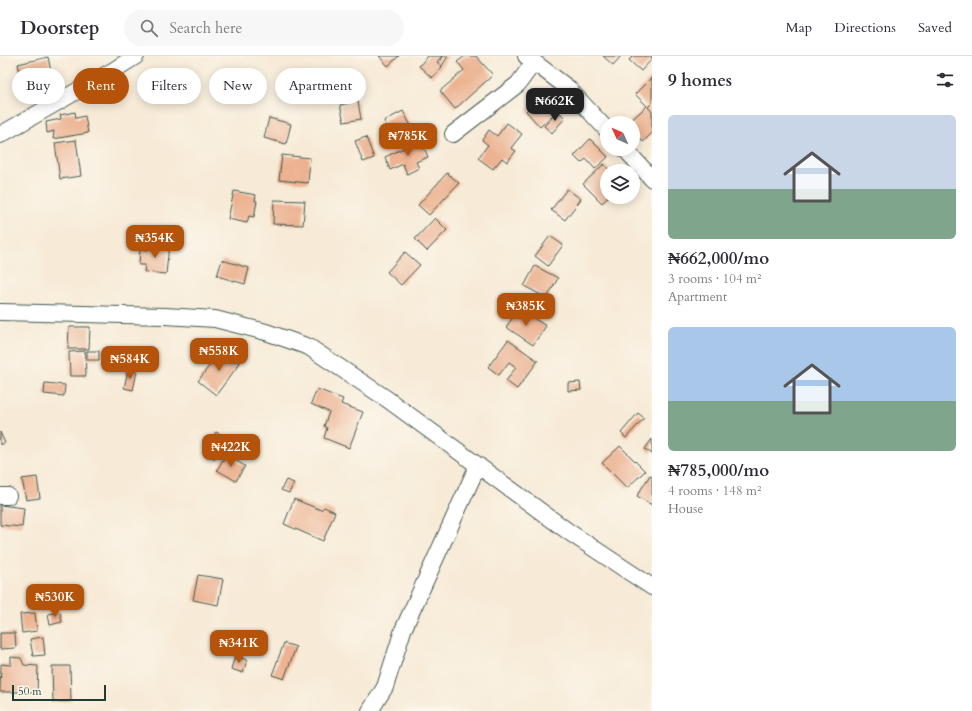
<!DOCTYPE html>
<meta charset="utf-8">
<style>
body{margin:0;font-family:Cardo,serif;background:#f7f7f7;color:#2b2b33;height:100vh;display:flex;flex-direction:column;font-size:15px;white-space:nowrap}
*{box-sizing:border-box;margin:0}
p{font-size:13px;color:#7c7c81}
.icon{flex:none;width:22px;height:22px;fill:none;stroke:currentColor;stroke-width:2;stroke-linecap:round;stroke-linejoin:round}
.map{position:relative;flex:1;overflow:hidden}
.drawer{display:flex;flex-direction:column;background:#fff;width:320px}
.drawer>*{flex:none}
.hud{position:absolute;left:12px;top:12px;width:380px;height:36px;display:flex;gap:8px}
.needle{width:26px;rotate:315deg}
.buttons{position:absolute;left:600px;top:60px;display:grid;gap:8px}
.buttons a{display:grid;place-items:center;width:40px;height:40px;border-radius:50%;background:#fff;box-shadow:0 2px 10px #0003;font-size:20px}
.scale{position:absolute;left:12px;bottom:10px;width:94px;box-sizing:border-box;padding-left:4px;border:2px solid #1f3d34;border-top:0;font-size:11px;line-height:14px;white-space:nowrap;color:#1f3d34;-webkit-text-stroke:3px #fbf7ec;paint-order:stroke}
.price{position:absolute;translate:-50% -34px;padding:0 9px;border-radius:8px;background:#b45309;color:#fff;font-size:13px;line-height:26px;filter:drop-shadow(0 1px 2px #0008)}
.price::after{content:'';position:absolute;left:50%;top:24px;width:12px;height:9px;margin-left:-6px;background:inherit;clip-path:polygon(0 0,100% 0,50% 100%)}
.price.selected{background:#222;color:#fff}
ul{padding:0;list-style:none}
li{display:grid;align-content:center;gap:8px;height:212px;padding:0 16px}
li span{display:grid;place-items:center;height:124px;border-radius:6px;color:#555}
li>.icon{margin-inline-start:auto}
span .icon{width:72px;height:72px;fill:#fffc;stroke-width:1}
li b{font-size:17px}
h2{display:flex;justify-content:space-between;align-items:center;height:48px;padding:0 16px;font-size:17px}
.tag{padding:0 14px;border-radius:18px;background:#fff;box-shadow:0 2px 10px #0003;font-size:14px;line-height:36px}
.tag.selected{background:#b45309;color:#fff}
header{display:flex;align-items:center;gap:24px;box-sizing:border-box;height:56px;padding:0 20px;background:#fff;border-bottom:1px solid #e1e1e2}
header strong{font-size:19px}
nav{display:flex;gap:22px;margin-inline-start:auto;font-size:14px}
.search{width:280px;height:36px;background:#f7f7f7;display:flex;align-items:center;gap:10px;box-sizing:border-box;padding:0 14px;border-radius:22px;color:#7c7c81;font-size:15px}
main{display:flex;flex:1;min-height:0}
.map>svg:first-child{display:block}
.building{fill:#ecb291}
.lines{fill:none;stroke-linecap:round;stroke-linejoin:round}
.minor-casing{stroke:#3f574c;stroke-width:18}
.minor{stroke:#fff;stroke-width:16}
</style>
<header>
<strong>Doorstep</strong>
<div class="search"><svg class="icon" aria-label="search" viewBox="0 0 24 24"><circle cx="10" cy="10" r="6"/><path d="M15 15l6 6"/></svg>Search here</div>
<nav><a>Map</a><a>Directions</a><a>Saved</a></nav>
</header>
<main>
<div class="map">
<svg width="652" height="655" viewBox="0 0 652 655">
<rect width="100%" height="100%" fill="#fbf7ec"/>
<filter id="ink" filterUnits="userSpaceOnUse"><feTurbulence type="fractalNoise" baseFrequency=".025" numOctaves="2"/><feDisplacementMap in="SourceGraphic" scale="8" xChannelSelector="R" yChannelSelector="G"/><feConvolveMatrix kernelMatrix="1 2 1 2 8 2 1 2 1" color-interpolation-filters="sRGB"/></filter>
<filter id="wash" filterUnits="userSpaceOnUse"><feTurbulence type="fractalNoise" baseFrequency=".012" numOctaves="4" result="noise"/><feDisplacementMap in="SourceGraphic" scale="16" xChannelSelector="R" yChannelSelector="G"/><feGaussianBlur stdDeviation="0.9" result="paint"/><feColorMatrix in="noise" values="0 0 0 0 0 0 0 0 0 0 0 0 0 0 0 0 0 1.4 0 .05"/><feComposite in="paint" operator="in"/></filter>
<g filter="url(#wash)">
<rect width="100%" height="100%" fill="#f7ead6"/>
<g id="blocks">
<path class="building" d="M379,0H399L388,10Z
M428,0H442L437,6L442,11L432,22L419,10Z
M443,0H448L442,10L439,8Z
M465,0H476L493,19L455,53L440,35L464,14L457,6Z
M603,0H621L613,9Z
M633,0H652V3L641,15L629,4Z
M48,1L53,26L23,33L18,8Z
M652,21V47L648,51L652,56V77L643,86L633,75V67H628L647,50L635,38Z
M542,40L556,56L540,71L526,55Z
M358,45L361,63L344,66L340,49Z
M403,55L412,72L393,82L384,65Z
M558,55L565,62L552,77L544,70Z
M75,56L76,62L85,60L88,77L53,83L54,75L47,77L46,66L61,63L60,59Z
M269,62L291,68L286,88L264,82Z
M507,67L522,78L511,92L516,95L507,106L502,102L493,113L478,102L488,89L482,84L489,74L497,80Z
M366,81L374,102L363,106L355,85Z
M590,83L608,101L595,113L586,103L581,107L574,100Z
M76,84L81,120L60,123L55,87Z
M421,84L428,101L416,106L419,112L407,118L403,108L390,114L385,101Z
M282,99L310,102L308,127L279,124Z
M604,108L610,115H607V141H609L602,147L583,128Z
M447,117L459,127L429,159L418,149Z
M567,133L581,143L565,164L551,154Z
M234,135L256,139L255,145H257L254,161L249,160L247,167L228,163Z
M274,144L305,145L303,169L273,168Z
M435,162L447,174L427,195L415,183Z
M550,180L563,189L548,210L535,200Z
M148,188L169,189L166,218L144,216L145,209H139L140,193L148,194Z
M405,196L420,209L401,229L387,216Z
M222,204L249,212L245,228L217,220Z
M535,210L558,222L547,242L524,230Z
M519,253L546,270L533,289L506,271Z
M69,271H90L89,293H68Z
M508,284L538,305L517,333L506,325L516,311L509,306L499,319L488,311Z
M222,293L240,307L216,339L198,325Z
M85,295L86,320H70L69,296Z
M87,295H99V304H87Z
M128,314L137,316L133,334L124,332Z
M580,326L581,334L568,335V327Z
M45,327L65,329L64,340L44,338Z
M317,333L343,343L341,348L363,356L349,392L324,382L327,372L324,370L329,356L311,348Z
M638,357L644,362L626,382L621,377Z
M0,376L5,387L0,389Z
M216,376L227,382L215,403L205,397Z
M652,383V398L645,393Z
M620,390L645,415L627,432L602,407Z
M226,399L245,410L236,425L217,414Z
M650,419L652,420V449L637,440Z
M37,421L40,442L26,444L22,423Z
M286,424L294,427L289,437L281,434Z
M294,443L321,454L324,451L335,456L323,485L284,468Z
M0,449L24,452L22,471L0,469Z
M198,519L223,523L218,549L193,544Z
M60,556L62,566L50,569L48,558Z
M35,557L37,575L22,577L20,558Z
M0,577H15L16,592L0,593Z
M43,581L45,599L33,600L30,583Z
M284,587L296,591L284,623L272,619Z
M235,600L247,604L243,617L231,613Z
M11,601L21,602L24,609L38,610L37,636H0L1,608L11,609Z
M52,610H70L71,645L53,646Z"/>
</g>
</g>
<g filter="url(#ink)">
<use href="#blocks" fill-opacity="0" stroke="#3f574c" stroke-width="1"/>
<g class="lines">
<g class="minor-casing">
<path id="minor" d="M526,0L568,32L607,74
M453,78L518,28L534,6
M0,79L114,14L136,0
M625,93L652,123
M0,256L165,260L215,263L266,276L309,291L387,343L569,476L652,531
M0,440H8
M370,655L385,631L403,574L478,409"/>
</g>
<use href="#minor" class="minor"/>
</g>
</g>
</svg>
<div class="buttons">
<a><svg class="needle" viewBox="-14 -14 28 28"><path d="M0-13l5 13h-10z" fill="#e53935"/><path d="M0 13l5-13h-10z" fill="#7c7c81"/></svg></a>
<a><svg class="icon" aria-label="layers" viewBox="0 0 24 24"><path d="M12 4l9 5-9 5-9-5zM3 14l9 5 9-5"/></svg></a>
</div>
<div class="scale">50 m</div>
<b class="price selected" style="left:555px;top:66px">₦662K</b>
<b class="price" style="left:408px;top:101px">₦785K</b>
<b class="price" style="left:155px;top:203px">₦354K</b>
<b class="price" style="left:526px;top:271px">₦385K</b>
<b class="price" style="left:219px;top:316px">₦558K</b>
<b class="price" style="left:130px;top:324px">₦584K</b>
<b class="price" style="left:231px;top:412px">₦422K</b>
<b class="price" style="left:55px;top:562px">₦530K</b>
<b class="price" style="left:239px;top:608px">₦341K</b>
<div class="hud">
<a class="tag">Buy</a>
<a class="tag selected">Rent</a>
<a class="tag">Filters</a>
<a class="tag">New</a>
<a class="tag">Apartment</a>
</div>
</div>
<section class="drawer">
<h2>9 homes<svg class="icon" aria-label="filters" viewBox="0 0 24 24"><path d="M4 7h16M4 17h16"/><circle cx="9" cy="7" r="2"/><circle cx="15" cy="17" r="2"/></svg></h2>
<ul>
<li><span style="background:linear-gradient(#c9d6e8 60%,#7fa58c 0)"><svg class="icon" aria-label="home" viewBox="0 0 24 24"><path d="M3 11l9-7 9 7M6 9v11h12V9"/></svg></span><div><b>₦662,000/mo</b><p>3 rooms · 104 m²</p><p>Apartment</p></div></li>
<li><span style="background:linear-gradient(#a9c7e8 60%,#7fa58c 0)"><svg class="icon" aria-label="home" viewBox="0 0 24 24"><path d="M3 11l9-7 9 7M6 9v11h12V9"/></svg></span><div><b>₦785,000/mo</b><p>4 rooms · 148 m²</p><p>House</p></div></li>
</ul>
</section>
</main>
